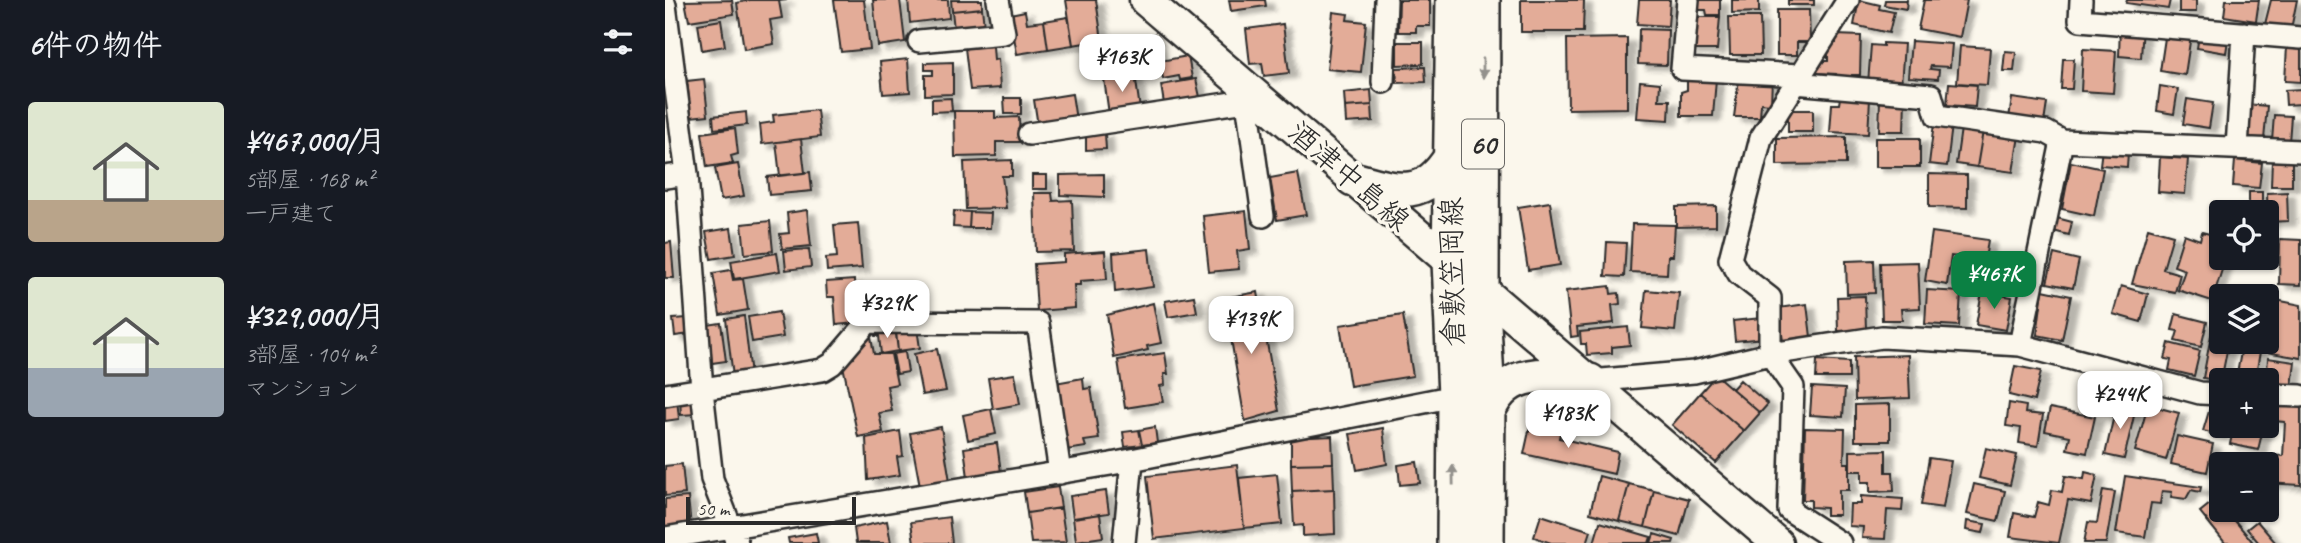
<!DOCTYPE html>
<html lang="ja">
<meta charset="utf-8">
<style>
body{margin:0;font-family:Caveat,"Klee One",sans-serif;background:#242831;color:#f1f3f6;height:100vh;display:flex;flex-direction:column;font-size:26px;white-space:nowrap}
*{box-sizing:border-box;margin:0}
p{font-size:23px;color:#9ea1a6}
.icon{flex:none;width:38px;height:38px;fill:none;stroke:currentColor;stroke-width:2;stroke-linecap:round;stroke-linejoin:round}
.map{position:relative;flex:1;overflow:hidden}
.details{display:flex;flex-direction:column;background:#171b24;width:665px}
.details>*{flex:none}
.buttons{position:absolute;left:1544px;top:200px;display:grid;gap:14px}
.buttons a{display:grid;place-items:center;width:70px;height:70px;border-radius:7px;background:#171b24;box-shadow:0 2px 5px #0004;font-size:35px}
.scale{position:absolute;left:21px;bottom:18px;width:170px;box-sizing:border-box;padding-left:7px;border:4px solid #2b2b2b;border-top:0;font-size:19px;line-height:24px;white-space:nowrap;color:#2b2b2b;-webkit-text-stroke:5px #fbf7ec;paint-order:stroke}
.price{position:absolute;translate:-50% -60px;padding:0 16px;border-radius:14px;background:#fff;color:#222;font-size:23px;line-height:46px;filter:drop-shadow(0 2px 4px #0008)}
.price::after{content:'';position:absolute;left:50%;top:42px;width:21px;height:16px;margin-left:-10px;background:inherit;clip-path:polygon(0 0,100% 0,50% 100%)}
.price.active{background:#0b8043;color:#fff}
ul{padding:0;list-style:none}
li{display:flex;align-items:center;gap:21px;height:175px;padding:0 28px}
li span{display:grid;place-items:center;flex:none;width:196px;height:140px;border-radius:7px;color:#555}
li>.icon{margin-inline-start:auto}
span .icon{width:84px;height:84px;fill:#fffc;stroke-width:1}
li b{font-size:30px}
h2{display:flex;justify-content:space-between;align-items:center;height:84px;padding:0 28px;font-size:30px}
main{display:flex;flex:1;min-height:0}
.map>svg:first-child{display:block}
.building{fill:#e3ac98;stroke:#2b2b2b;stroke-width:2;filter:url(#shadow)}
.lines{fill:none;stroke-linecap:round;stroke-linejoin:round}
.street-casing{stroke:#2b2b2b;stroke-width:26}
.secondary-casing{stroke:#2b2b2b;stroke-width:35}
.primary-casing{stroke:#2b2b2b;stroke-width:38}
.street{stroke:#fbf7ec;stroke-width:21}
.secondary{stroke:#fbf7ec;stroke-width:30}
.primary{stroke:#fbf7ec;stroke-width:33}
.oneway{fill:#93918c}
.labels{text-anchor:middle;stroke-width:7;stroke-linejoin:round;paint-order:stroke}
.shield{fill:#fbf7ec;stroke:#696865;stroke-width:2}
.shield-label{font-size:28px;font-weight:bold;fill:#2b2b2b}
.street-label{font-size:30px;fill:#2b2b2b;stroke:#fbf7ec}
</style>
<main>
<section class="details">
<h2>6件の物件<svg class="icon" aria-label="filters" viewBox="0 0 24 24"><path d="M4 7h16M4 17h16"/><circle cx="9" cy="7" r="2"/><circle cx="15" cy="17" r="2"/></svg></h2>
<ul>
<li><span style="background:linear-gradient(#dfe7d0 70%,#b9a48a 0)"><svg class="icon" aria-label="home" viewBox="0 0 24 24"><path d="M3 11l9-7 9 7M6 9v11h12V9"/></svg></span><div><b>¥467,000/月</b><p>5部屋 · 168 m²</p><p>一戸建て</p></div></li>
<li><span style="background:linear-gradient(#dfe7d0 65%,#9aa5b1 0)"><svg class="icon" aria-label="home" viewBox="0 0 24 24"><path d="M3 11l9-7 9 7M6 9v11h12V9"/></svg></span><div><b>¥329,000/月</b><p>3部屋 · 104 m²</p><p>マンション</p></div></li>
</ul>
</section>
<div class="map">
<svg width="1636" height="543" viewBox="0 0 1636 543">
<defs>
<filter id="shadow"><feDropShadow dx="8" dy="4.5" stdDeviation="2" flood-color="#0004"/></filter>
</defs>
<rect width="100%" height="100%" fill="#fbf7ec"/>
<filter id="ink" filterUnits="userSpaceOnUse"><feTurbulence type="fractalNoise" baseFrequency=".0143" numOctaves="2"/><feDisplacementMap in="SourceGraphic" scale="14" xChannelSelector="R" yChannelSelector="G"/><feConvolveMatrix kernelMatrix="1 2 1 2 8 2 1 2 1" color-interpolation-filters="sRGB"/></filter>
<g filter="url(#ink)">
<path class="building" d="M67,0L69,14L24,21L20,1Z
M122,0L114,1L117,18L105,20L109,44L79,49L72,3L85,0Z
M169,0H199L205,49L176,52Z
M208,0H235L240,42L213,46Z
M243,0H283L284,18L245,23Z
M286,0H317V8L287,11Z
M401,0H431L437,40L408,45Z
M564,0H600L601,6L566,11Z
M734,0H765V26H751V32H733Z
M856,0H919L918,32H856Z
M974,0H1005L1003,26L972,24Z
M1032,0H1055V15H1042L1041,10H1032Z
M1067,0H1094V12L1067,13Z
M1123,0H1149V5H1123Z
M1194,0L1215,5L1214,9L1229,12L1224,33L1189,25Z
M1220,0H1242L1241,9L1219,5Z
M1259,0H1302L1295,37L1253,29Z
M1462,0H1505L1503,9L1461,3Z
M1514,0H1531V12H1514Z
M1561,0H1594L1591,21L1559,16Z
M1606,0H1632L1626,29L1600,24Z
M317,8L319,26L289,29L287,11Z
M1112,10H1144L1145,42H1132V55H1112Z
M360,11L362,23L379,21L383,49L352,54L345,14Z
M668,12L683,14L682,20L701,22L696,72L662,69Z
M403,17L408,45L383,49L379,21Z
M1023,17H1055L1052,50H1024Z
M1064,17H1095L1096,55H1065Z
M56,20L60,46L37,50L33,24Z
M618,24L624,73L599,76L597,63L585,64L581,29Z
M1455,24L1478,26L1476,58L1454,56Z
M974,29L1003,30L1002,65L973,64Z
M1501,31L1526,35L1520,75L1495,71Z
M489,34L493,58L468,62L467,57L436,62L433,44Z
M1171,35L1196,36L1195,75H1187V81H1171V74L1152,73L1153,61H1163V43H1171Z
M1534,35L1563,40L1561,53L1532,48Z
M962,38V108L903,109L902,39Z
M1246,41L1287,44L1285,67L1266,66L1265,69L1274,70L1273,79L1243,77Z
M732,42H758V64L732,65Z
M1218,43L1239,44L1236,86L1203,83L1206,45L1218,46Z
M328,46L329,60L333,59L335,88L305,90L300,48Z
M1295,46L1325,48L1322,85L1292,83Z
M1622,46L1636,47V82L1620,81Z
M1418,49L1451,51L1448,93L1416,91Z
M1340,51L1351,52L1349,71H1338Z
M523,56L527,78L515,80L514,76L498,79L495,61Z
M467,57L470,74L439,79L436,62Z
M243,59L245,92L218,94L215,62Z
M1398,59H1409L1407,89H1396Z
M288,62V94L260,95V75H268V70H260V63Z
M760,67L761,82L732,83L731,68Z
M470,74L475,109L444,114L439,79Z
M1074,78L1107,79L1106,104L1096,103L1095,117H1069Z
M39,79L43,115L26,117L22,81Z
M531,79L535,97L499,104L496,85Z
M1051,79L1048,116H1016V92L1022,90V80Z
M975,81L995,83L994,100H1005L1004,120L972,118Z
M1284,83L1312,85L1310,107L1282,105Z
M1495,86L1513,89L1509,114L1492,111Z
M1636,89V104L1621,105L1620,90Z
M706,90L707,105L680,107L679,93Z
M407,94L411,120L373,126L369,100Z
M286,98L287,111L267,112V99Z
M339,98H356V114H340Z
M1175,98L1205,99L1203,134L1165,132L1167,104H1174Z
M1215,98L1240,99L1239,131H1214Z
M1347,98L1382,103L1379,123L1344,118Z
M1522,99L1548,103L1544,128L1518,124Z
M1581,104L1602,106L1599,140L1578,138Z
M707,105L708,121L681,123L680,107Z
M152,110L155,137L97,144L95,124L109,122L108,115Z
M1123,110H1148V132H1123Z
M289,111H330V118L354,117L355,142H331V156L290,157Z
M81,112L82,125L49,129L48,116Z
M1609,115L1626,116L1624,142L1607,141Z
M1269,123L1287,125L1282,166L1264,164Z
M70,128L73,154L66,156L68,163L42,167L37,133Z
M1296,128L1318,131L1312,167L1291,164Z
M1318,131L1354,136L1348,172L1312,167Z
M440,134L441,149L421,150V135Z
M1181,137V164L1112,165V138Z
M1210,138H1255V167H1210Z
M136,139L140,173L115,176L111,142Z
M1437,149L1463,152L1462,167L1435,165Z
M1495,157L1523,159L1520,194L1493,192Z
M1607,159H1627V186H1606Z
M347,160V176H337L341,208L301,209L299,162Z
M1570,160L1597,163L1594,188L1568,186Z
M1406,162L1438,169L1429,216L1397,209Z
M73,164L79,196L56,200L50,168Z
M145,172L147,191L104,195L102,177Z
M633,173L641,215L612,220L605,178Z
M439,174V197L395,195V175Z
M1264,174L1302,175V208L1264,207Z
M367,175H382V189H367Z
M1584,192H1597V212H1584Z
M1622,192L1623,221L1603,222L1602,193Z
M369,193H387L388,201L407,200L409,251L371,252Z
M885,202L895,265L863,270L853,207Z
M1051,206V226L1011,227V207Z
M142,210L146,246L117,249L115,234L124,233L122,213Z
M289,211L305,212L304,228L288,227Z
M581,211L585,249L572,251L574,269L544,272L538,216Z
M305,212L326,213L325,228H304Z
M1392,218L1407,222L1404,235L1388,231Z
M105,221L108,251L80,254L77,224Z
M193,223L197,268L162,271L161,258L172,257L169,225Z
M967,224L1010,225L1008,256H1003L1002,274L965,272Z
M66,228L70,255L46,259L41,232Z
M1483,228L1508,235L1498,269L1515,274L1510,292L1467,284Z
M1267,232L1323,240L1320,260L1286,256L1282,285L1260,281Z
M1537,232L1556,237V257H1561L1547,301L1513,290L1520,270L1509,266L1519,234L1535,240Z
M1615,239L1636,240V285L1614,284Z
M6,242L9,278H0V243Z
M942,242L961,243L959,277L940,276Z
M144,249L146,267L121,270L119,251Z
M484,249L488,287L450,292L448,253Z
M440,251L442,279L415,281V285H409L410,308L372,311L369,264L399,262V254Z
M112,253L115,271L69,279L66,261Z
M1389,254L1414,260L1408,288L1382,283Z
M1209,260L1210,293L1182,294L1181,261Z
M1253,262L1255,308L1236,309L1237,320H1217L1215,263Z
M1332,269L1364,272L1362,289L1331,285Z
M66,270L68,280L78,279L83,310L55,315L48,273Z
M189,280L191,323L171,325L169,297H162L161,282Z
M945,286L946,294L954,293L955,304L947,305L949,323L912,327L913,336L906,337L901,291Z
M1456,286L1483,294L1476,322L1448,314Z
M981,290L1014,293L1010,331L977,328Z
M1262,290L1296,292L1294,326L1260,324Z
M1378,290L1406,296L1397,340L1372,335Z
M593,292L614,411L580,421L559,298Z
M1317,292L1347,297L1341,330L1311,325Z
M529,296L532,312L503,317L500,301Z
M1200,296L1201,330L1173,331L1172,297Z
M1611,300L1636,305V358L1601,352Z
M488,303L496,343L482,346L483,350L449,358L442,315Z
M1142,304L1146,337L1118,341L1113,308Z
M114,312L118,337L87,342L83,317Z
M1511,314L1542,322L1536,347L1510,341L1513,331L1507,330Z
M738,315L748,376L685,386L675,325Z
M79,316L86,375L68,377L61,319Z
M23,318L25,334L10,336L8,319Z
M1096,318L1098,338L1070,341L1068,321Z
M1549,319L1556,320V341H1564L1556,381L1538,378Z
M56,323L61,361L47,363L42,325Z
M230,327L233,351L216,354L214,336H210L209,330Z
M963,327L965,345L947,347V353L922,355L921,344H916L915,332Z
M252,328L255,348L233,351L231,331Z
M206,337L209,354H226L232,384L222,386L227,411L214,413L218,432L193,437L177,361L189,358L187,348L194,339Z
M1578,341H1597L1590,380L1571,379Z
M1504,343L1535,351L1529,376L1504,370L1506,360L1500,359Z
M272,349L281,391L257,395L249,354Z
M240,352L243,372L232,374L228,354Z
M500,353L503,374H499L500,385L495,386L498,402L460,408L453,360Z
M1243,355L1245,398L1190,400L1189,357Z
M1603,358L1630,362L1627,387L1601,383Z
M1152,360L1184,362V378H1151Z
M1350,366L1376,371L1369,401L1344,395Z
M350,374L355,404L328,409L323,378Z
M1051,375L1095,413L1079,431L1035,393Z
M418,378L419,389L426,388L434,439L419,441L421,447L401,450L390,383Z
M1075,380L1103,404L1095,413L1067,389Z
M1147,387L1180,389L1178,417L1145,415Z
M1035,393L1079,431L1051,463L1007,425Z
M31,397L32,414L16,415L15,399Z
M1548,398L1556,400L1554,435L1538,431Z
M12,399L14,419L0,421V400Z
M1452,402L1471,407L1459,459L1440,455Z
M1344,403L1361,406L1360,413L1378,415L1373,446L1354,443L1356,428L1341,426Z
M1610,403L1636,404V485L1601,483L1603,455L1618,456L1620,422L1608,421Z
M1225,404V441H1190V405Z
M1483,405L1514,413L1501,460L1470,451Z
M1385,408L1430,417L1422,453L1402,449L1405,436L1380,431Z
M326,409L331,434L303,440L298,415Z
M866,422L896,429L894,438L953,452L949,474L859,454Z
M1569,425H1599L1593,450L1565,444Z
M276,427L285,481L255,486L245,433Z
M490,427L492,443L477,445L474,430Z
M718,428L722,464L692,470L685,434Z
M1140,428L1180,429L1179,463H1184V490H1174V515H1161V508L1146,507V500H1138Z
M474,430L477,445L460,447L458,432Z
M235,431L238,456L232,457L235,475L203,480L201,438Z
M667,436L668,463L626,464V438Z
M1512,436L1548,444L1542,472L1506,464Z
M332,443L336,472L303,477L299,448Z
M1321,448L1352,455L1345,485L1314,478Z
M1221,450V472H1228L1229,491L1205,492V482H1197V471H1185V451Z
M1554,454L1573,458L1571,464H1556V475L1550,474Z
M1579,455L1597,458L1596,464H1577Z
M1264,458L1286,461L1278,508L1256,505Z
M752,462L755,483L735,485L733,465Z
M668,463L669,489L627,491L626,464Z
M17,464L20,494L0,496V466Z
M572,465L579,528L489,539L482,476Z
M1420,472L1432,475L1426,504L1403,500L1394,543L1345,537L1349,513L1369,517L1373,502L1384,505L1387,490L1397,492L1400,476L1419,479Z
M612,474L617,524L579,528L574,478Z
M934,476L964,484L954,521L925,513Z
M1460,476L1536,487L1535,492L1526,490L1521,499L1506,497L1507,492L1497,491L1495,504L1486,503L1480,537L1451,533Z
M964,484L989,490L980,527L954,521Z
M1309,484L1340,491L1333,521L1302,514Z
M393,487L396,508L362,513L359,492Z
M669,489L670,534L638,536V525L629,526L627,491Z
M989,490L1024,499L1014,536L980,527Z
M1438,490L1450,492L1441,543H1419L1423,522L1432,523Z
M441,491L444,513L408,518L405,496Z
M1196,496L1238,499L1237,511L1222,510L1220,539L1197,538L1198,527L1184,526L1185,504H1196Z
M23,497L26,527L0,530V499Z
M1551,499L1556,509H1560L1587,541L1585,543H1560L1535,512Z
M396,508L401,542L366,543L362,513Z
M435,514L438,537L411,541L408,518Z
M876,515L926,531L922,543H886L869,537Z
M284,517L287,543H249L246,522Z
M222,521L226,543H191L189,528Z
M1302,521L1320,524L1318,533L1301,530Z
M1592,521L1611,543H1594L1582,529Z
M935,522L986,537L984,543H929Z
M151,533L153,543H124L123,538Z
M989,534L1009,540L1008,543H986Z"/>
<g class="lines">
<g class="street-casing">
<path id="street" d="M1023,0L1017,69L1136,75
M1416,0L1415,20L1636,38
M0,5L22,174L37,390L47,479L72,543
M254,41L339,33L333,0
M718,82L721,0
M1130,83L1266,95L1272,116L1381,132L1397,141L1355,345
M582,101L598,216
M364,134L594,99
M1397,141L1636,151
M1572,148L1579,33
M0,177L22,174
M925,381L1029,372L1105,354L1217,337L1355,345L1535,393L1556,394
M0,395L157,370L167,364L203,322L373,323L395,473
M1601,395L1636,396
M0,538L446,464L800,394
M459,543L467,460
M1175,543L1124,510L1128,387L1105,354V298L1074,274L1065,259L1096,138L1183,0"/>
</g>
<g class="secondary-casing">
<path id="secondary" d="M480,0L1112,543"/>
</g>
<g class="primary-casing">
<path id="primary" d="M788,0L784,261L790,396L789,543
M818,0L817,289L823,398L822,543
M688,179C732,191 758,201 785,158
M823,412C842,366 884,374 925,381"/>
</g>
<use href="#street" class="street"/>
<use href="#secondary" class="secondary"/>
<use href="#primary" class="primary"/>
</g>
<defs><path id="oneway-solid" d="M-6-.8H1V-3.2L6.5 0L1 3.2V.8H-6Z" transform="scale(1.75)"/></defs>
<g class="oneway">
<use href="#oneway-solid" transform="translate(818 68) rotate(90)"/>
<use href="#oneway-solid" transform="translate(788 475) rotate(-91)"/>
</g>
</g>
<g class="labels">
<rect class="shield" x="797" y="119.5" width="42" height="49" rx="5"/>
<g class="shield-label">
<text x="818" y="154">60</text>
</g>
<g class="street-label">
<text transform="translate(684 176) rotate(41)" y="10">酒津中島線</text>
<text transform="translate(787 272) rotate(-91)" y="10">倉敷笠岡線</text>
</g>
</g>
</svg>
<div class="buttons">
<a><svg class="icon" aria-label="locate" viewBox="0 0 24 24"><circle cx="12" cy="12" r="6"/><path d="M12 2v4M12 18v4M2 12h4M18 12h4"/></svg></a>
<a><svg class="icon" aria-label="layers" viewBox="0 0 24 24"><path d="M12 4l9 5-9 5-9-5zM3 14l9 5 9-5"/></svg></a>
<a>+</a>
<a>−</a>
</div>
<div class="scale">50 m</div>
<b class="price" style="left:457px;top:94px">¥163K</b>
<b class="price active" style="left:1329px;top:311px">¥467K</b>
<b class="price" style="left:222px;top:340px">¥329K</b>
<b class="price" style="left:586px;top:356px">¥139K</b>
<b class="price" style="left:1455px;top:431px">¥244K</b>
<b class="price" style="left:903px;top:450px">¥183K</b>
</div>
</main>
